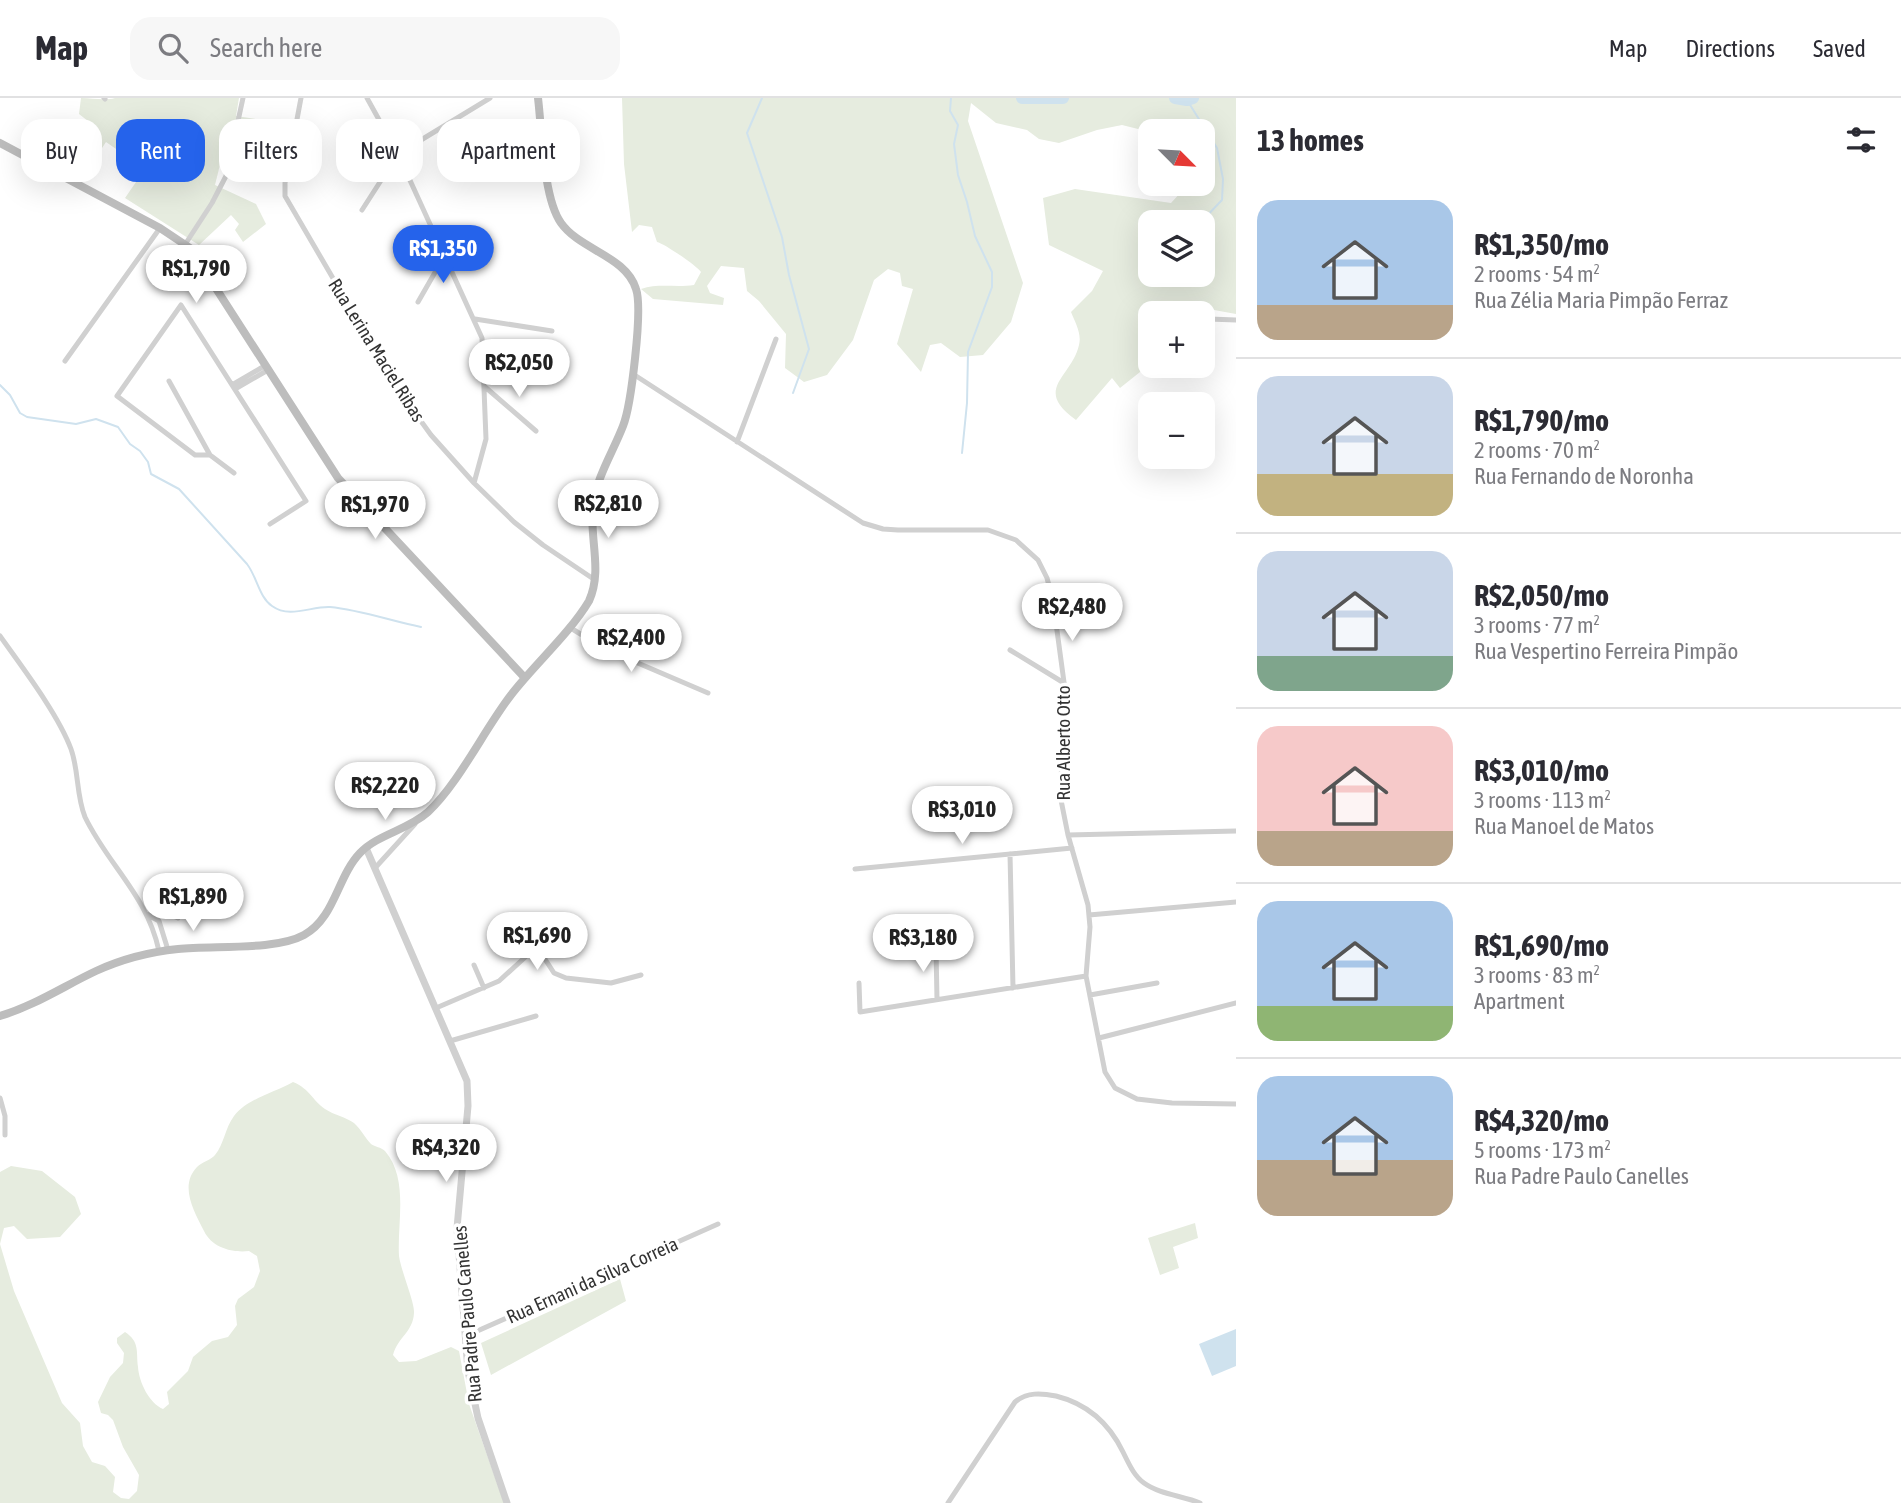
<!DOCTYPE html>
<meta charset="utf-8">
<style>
body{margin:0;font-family:"Asap Condensed",sans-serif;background:#f7f7f7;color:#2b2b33;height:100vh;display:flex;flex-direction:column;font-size:26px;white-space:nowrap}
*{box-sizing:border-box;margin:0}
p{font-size:23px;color:#7c7c81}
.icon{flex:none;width:38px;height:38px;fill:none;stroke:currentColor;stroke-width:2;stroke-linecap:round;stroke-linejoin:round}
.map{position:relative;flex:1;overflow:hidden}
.side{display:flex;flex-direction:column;background:#fff;width:665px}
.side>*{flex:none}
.guide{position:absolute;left:21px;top:21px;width:665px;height:63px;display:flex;gap:14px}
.needle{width:46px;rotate:114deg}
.tools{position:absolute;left:1138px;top:21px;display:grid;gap:14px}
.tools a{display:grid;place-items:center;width:77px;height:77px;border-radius:14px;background:#fff;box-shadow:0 7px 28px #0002;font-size:35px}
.price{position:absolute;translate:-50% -60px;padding:0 16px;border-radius:24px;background:#fff;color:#222;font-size:23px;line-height:46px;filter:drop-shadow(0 2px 4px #0008)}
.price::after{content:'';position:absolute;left:50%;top:42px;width:21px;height:16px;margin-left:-10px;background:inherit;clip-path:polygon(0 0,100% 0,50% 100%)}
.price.active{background:#2563eb;color:#fff}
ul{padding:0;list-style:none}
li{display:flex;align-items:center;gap:21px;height:175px;padding:0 21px}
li+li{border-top:2px solid #e1e1e2}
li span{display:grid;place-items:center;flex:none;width:196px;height:140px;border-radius:21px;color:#555}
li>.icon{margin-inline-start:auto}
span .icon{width:84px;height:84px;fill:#fffc;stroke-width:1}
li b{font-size:30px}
h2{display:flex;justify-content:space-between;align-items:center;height:84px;padding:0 21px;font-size:30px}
.chip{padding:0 24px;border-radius:21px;background:#fff;box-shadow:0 7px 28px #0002;font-size:24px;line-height:63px}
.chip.active{background:#2563eb;color:#fff}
header{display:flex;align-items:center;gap:42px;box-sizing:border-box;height:98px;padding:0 35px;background:#fff;border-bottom:2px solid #e1e1e2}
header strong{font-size:33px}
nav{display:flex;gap:38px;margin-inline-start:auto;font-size:24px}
.search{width:490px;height:63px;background:#f7f7f7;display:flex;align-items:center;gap:18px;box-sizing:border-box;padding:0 24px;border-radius:21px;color:#7c7c81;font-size:26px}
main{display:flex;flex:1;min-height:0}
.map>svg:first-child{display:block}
.green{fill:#e6ecdf;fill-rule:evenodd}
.water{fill:#cfe2ee}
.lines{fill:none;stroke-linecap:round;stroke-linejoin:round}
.stream{stroke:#cfe2ee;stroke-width:2}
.river{stroke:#cfe2ee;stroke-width:12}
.minor{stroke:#d0d0d0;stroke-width:5}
.tertiary{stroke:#d0d0d0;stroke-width:7}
.secondary{stroke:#bdbdbd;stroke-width:8}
.labels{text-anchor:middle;stroke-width:7;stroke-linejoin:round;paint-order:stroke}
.street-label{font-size:19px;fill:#333;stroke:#fff}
</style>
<header>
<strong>Map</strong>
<div class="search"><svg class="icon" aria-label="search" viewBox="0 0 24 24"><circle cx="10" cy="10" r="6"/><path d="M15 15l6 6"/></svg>Search here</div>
<nav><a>Map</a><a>Directions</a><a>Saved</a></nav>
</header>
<main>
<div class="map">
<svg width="1236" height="1405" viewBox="0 0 1236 1405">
<rect width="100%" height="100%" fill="#fff"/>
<path class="green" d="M81,0C93,0 104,3 115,0H239L236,18L290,26L286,47L227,38L215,87L256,106L266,126L243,144L235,132L239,126L231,117L199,147L125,100L145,71L106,44L98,56L82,46L93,27L79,16Z
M622,0H1236V216L1203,210L1201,215H1150V266L1120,290L1112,280L1076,322C1032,291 1072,279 1079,247C1082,236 1075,224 1071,214L1092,193L1103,173L1049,147L1043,100L1075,91L1171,105L1182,93L1184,86H1202V33L1150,34L1122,27L1097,32L1059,45L1039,41L1027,32L996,25L971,5L968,23L1023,185L1011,224L983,257L960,259L941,245L930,247L921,274L897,246L913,191L902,188L900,175L888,171L874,182L853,242L827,277L804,284L785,270L786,236L759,203L747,193L744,170L721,168L707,188L710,195L724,200L723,207L653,201L641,191C659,185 676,190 694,187L701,174C697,168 665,146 657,144L652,129L639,127L632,134L624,66ZM1150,124H1202V177H1150Z
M293,984C310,991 312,1002 325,1011C334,1017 346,1019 354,1025C361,1031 365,1040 371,1046C375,1049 381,1049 385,1053C409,1081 397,1125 399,1158C401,1173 415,1205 414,1215C413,1234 398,1239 393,1257L399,1264L416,1263L451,1249L459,1253L469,1306L504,1405H0V1074L11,1068L42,1073L75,1099L81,1116L60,1139L27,1141L14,1128L4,1130L0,1146L14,1193L62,1305L80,1325L83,1348L92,1364L105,1368L115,1379L113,1394L121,1400L129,1401L137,1393L139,1377L123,1349L113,1322L108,1317L101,1315L98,1304L110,1279L123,1265L124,1255L117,1245V1240L125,1234C140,1244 136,1253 138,1269C139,1284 149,1305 163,1311L169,1306L167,1294L188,1273L193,1259L212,1243L228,1239L237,1227L235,1208L238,1201L254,1189L260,1173L257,1158L249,1153C233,1155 212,1150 204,1133C194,1113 179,1088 197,1069C202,1064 211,1062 215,1057C224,1046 225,1030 234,1018C248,1000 274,995 293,984Z
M1195,1125L1198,1140L1173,1149L1179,1170L1160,1177L1148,1140Z
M620,1181L626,1203L491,1277L481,1245Z"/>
<path class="water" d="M1236,1231V1268L1212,1278L1199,1246Z"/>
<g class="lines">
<path class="stream" d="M762,0L747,35L782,139L789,177L809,251L793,295
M951,0L950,13L958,27L954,46L958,77L967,104L975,138L992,174V189L968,254L967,305L962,355
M1187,2L1217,50L1223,81L1222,102L1201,124
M0,287L10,297L20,315L27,319L76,326L96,321L118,329L130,346L140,353L148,364L151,376L179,391L247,466C257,479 259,499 272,508C290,521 311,508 330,509C361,512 391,523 421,529"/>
<path class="river" d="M1022,0H1063
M1175,0L1187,2L1193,0"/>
<path class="minor" d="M104,0L105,1
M301,0L285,85V98L397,290L431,337L474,385L514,424L543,447L595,482
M367,0L398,56L482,240L486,341L474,385
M362,112L398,56L490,0
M186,145L212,105L226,78L243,0
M418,204L445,157
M475,221L552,233
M1209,221L1236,222
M65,263L160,130
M633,276L863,425L883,431L898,432H988L1016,442L1038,462L1047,480L1053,503L1066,599L1060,697L1068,737L1088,807L1090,829L1086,878L1105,974L1115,990L1137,1001L1172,1005L1236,1006
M169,283L210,357L234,375
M232,287L266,267
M484,288L536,333
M235,291L268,272
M737,344L776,241
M210,357H195L117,298L181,207L306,403L270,426
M569,529L605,551L708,595
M0,538C22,569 58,616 71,651C79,673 76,697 85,719C108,767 147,797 159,853
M1010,552L1064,585
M1068,737L1236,733
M1010,756L1013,890
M375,770L415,726
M855,771L1072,750
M148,817L159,823L168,852
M148,817L161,813L178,820
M1089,817L1236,804
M936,850L937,902
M474,867L484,890
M859,885L860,914L1086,878
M1090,897L1157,885
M436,910L499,883L533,852L541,855L554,875L566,880L611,885L641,877
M1099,940L1236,905
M450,943L536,918
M0,1000L5,1018V1037
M466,1238L718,1126
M948,1405L1015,1304C1027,1294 1041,1295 1056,1298C1088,1306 1109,1325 1123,1354C1129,1366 1134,1378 1144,1385C1159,1396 1183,1398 1200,1405"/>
<path class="tertiary" d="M366,750L467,983L468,1008L457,1130L468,1273L478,1320L507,1405"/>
<path class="secondary" d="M0,45L160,130L190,150L338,380L525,580
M0,918C34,908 64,888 96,873C122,861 149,854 178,851C212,847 275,853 304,837C335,820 337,779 360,755C378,736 408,732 428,714C459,685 484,632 511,597C534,567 570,535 589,503C603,472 589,440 593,408C596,380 613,354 623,328C631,308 643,211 636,191C626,158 580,152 561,125C543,100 542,32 538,0"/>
</g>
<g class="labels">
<g class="street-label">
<text transform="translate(377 252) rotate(58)" y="7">Rua Lerina Maciel Ribas</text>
<text transform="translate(1063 645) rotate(-90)" y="7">Rua Alberto Otto</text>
<text transform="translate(592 1182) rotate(-24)" y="7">Rua Ernani da Silva Correia</text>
<text transform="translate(467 1216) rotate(-95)" y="7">Rua Padre Paulo Canelles</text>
</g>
</g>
</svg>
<div class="tools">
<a><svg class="needle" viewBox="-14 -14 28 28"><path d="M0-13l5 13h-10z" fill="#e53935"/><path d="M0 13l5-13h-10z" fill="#7c7c81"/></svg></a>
<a><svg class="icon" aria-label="layers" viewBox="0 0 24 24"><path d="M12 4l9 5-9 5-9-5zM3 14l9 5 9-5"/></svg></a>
<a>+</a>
<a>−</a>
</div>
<b class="price active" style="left:443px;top:187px">R$1,350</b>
<b class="price" style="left:196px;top:207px">R$1,790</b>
<b class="price" style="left:519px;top:301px">R$2,050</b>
<b class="price" style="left:608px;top:442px">R$2,810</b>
<b class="price" style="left:375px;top:443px">R$1,970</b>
<b class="price" style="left:1072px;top:545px">R$2,480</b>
<b class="price" style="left:631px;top:576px">R$2,400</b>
<b class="price" style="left:385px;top:724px">R$2,220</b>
<b class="price" style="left:962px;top:748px">R$3,010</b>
<b class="price" style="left:193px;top:835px">R$1,890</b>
<b class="price" style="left:537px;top:874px">R$1,690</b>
<b class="price" style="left:923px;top:876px">R$3,180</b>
<b class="price" style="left:446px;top:1086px">R$4,320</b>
<div class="guide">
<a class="chip">Buy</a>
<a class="chip active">Rent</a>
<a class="chip">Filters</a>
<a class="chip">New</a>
<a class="chip">Apartment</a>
</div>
</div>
<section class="side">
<h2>13 homes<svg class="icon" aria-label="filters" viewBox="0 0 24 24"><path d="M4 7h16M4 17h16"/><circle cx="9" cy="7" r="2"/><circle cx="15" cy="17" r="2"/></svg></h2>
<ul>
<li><span style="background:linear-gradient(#a9c7e8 75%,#b9a48a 0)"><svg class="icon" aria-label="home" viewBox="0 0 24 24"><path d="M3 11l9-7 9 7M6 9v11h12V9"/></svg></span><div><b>R$1,350/mo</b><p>2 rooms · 54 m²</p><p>Rua Zélia Maria Pimpão Ferraz</p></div></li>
<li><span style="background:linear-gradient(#c9d6e8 70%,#c2b280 0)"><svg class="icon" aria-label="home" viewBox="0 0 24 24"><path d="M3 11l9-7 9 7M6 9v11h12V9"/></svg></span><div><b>R$1,790/mo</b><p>2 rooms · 70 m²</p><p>Rua Fernando de Noronha</p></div></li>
<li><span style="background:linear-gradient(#c9d6e8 75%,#7fa58c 0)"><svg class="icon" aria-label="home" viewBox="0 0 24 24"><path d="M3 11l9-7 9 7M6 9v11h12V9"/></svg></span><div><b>R$2,050/mo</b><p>3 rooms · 77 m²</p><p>Rua Vespertino Ferreira Pimpão</p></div></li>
<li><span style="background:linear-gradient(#f6c9c9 75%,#b9a48a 0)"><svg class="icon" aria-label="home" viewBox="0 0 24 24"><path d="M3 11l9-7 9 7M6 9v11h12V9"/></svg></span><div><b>R$3,010/mo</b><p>3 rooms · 113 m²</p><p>Rua Manoel de Matos</p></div></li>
<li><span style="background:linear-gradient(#a9c7e8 75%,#8fb573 0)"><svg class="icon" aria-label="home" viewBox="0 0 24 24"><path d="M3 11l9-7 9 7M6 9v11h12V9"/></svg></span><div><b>R$1,690/mo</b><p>3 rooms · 83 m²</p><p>Apartment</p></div></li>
<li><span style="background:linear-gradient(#a9c7e8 60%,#b9a48a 0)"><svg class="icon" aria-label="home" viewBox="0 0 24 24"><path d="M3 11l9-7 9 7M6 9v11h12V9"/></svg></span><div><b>R$4,320/mo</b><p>5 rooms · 173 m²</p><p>Rua Padre Paulo Canelles</p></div></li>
</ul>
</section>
</main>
